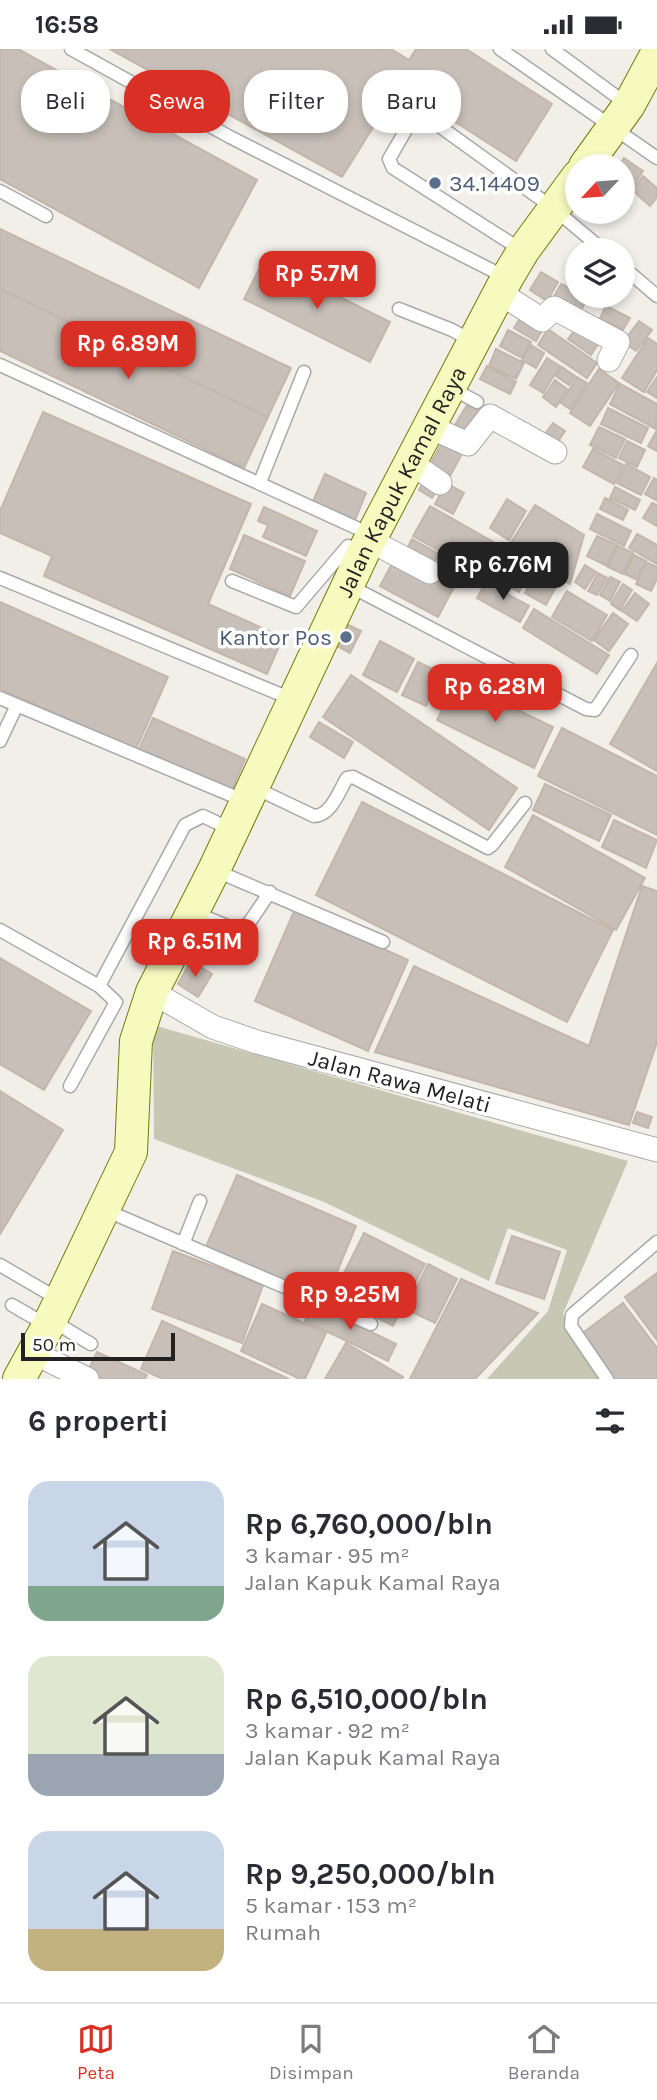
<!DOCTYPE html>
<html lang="id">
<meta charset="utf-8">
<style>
body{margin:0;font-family:Karla,sans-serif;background:#f7f7f7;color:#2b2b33;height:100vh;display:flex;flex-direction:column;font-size:26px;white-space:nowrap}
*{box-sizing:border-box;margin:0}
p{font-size:23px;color:#7c7c81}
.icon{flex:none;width:38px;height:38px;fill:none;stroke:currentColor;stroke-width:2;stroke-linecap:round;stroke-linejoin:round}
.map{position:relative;height:1330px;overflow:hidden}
.panel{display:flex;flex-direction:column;background:#fff;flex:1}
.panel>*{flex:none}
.guide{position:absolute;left:21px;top:21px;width:616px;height:63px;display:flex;gap:14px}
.needle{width:46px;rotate:244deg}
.controls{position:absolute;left:565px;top:105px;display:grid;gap:14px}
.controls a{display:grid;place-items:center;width:70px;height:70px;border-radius:50%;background:#fff;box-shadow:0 4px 10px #0003;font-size:35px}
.scale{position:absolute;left:21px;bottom:18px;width:154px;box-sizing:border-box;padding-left:7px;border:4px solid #222;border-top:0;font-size:19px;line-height:24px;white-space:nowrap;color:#222;-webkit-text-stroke:5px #fff;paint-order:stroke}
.price{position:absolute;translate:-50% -60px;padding:0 16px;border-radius:14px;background:#d93025;color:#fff;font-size:23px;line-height:46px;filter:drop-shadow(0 2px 4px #0008)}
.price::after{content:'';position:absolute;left:50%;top:42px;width:21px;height:16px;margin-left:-10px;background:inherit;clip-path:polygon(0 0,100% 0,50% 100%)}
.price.active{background:#222;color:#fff}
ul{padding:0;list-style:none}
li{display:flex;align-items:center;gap:21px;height:175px;padding:0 28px}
li span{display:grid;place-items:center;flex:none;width:196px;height:140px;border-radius:21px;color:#555}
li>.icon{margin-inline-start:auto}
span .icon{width:84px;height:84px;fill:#fffc;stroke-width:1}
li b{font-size:30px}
h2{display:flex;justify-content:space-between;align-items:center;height:84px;padding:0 28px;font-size:30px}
.pill{padding:0 24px;border-radius:28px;background:#fff;box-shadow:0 4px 10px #0003;font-size:24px;line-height:63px}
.pill.active{background:#d93025;color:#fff}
.status{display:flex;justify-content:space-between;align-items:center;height:49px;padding:0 35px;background:#fff;direction:ltr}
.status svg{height:19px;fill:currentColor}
.menu{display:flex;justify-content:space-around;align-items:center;height:98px;border-top:2px solid #e1e1e2;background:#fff;font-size:19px;color:#7c7c81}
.menu a{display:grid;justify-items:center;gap:4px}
.menu .active{color:#d93025}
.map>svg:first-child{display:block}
.construction{fill:#c7c7b4}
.building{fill:#c7bfb8;stroke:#c4b6ab;stroke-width:2}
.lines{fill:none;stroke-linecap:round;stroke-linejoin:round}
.service-casing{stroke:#a9a9a9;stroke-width:15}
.minor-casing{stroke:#a9a9a9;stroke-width:25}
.secondary-casing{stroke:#707d05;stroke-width:34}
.service{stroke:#fff;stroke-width:12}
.minor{stroke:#fff;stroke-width:23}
.secondary{stroke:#f7fabf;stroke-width:32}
.service-dot{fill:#5c6f8a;stroke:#fff;stroke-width:2.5}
.labels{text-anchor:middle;stroke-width:7;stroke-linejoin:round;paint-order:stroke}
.service-label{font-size:23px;fill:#4e5e75;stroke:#fff;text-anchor:start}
.street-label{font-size:23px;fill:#222;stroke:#fff}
</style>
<div class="status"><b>16:58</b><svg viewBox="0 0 49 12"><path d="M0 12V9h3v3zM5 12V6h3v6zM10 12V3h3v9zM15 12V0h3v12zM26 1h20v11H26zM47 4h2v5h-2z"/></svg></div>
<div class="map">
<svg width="657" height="1330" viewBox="0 0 657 1330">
<rect width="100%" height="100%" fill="#f2efe9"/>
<path class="construction" d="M153,976L628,1112L563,1265L605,1330H487L548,1262L567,1201L508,1179L489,1232L324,1153L154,1090Z"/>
<path class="building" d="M0,0H18L257,131L199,239L0,130Z
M110,0H391L409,11L416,0H466L552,55L516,112L399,37L342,128Z
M624,109L643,122L628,144L623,140V117H619Z
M643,127L657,139V148L650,157L632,141Z
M0,180L291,319L268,368L0,240Z
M264,210L390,273L370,313L244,250Z
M578,210V235L567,229Z
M541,223L558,233L547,252L530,241Z
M561,235L578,243V247L588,249L577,268L551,253Z
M0,240L268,368L244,419L0,302Z
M606,257L630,269L623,281L600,269Z
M524,263L545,276L536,292L514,279Z
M639,272L652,281L636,302L623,293Z
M579,275L601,290L591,306L568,290Z
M548,280L597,314L587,329L538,296Z
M508,281L531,293L522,309L500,297Z
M648,289L657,295V321L644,343L622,329Z
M531,296L544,304L536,319L522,311Z
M496,300L524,314L516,330L489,317Z
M547,309L560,317L543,344L530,336Z
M487,317L516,333L510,345L480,330Z
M562,318L575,327L569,336L556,327Z
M599,320L619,334L590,377L570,364Z
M577,328L587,334L570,360L561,354Z
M657,328V349L647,343Z
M555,331L568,341L556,358L543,348Z
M620,335L657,355L656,380L610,355Z
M467,356L484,365L469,391L452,381Z
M608,359L648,379L641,394L601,375Z
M43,363L251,455L208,555L283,588L267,625L44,527L52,507L0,484V462Z
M553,374L565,382L557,394L545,385Z
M599,378L625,390L616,409L590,396Z
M657,381V402L648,397Z
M444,390L464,401L449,429L429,418Z
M627,392L645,401L637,418L619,409Z
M593,400L623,416L614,435L583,418Z
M626,415L650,428L641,446L617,434Z
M325,425L366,444L355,471L313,452Z
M427,427L441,435L432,449L419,441Z
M654,429L657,431L656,451L645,445Z
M446,434L464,444L453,465L435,455Z
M615,438L640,451L635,461L610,449Z
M605,449L628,461L623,471L600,460Z
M507,450L526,462L509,491L490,479Z
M652,454L657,456V477L643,469Z
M535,456L584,486L570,535L506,501Z
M430,457L502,498L486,528L413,487Z
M264,458L317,482L306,507L263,488L268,476L258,472Z
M597,465L631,482L624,497L590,480Z
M637,485L657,496V515L629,499Z
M244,486L305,512L290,547L230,520Z
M597,487L617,496L607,517L587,507Z
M412,490L439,505L430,522L403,507Z
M618,497L633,504L623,525L608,518Z
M504,506L531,519L519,543L492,529Z
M634,506L646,512L637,531L625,525Z
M395,509L453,540L438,568L380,537Z
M646,513L657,518V530L651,542L636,535Z
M585,516L596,523L585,540L575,533Z
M537,522L558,534L546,556L525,544Z
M598,524L607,529L597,546L588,542Z
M610,528L620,533L610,552L600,546Z
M486,533L529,557L520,573L477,549Z
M623,535L632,541L620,561L611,555Z
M567,542L607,566L592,592L552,568Z
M635,544L649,555L637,572L622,562Z
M0,553L168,628L136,700L0,640Z
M534,560L609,606L597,625L523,579Z
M613,564L628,575L609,602L594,591Z
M342,573L361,582L350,604L331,594Z
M380,592L414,610L397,643L363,626Z
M418,613L441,624L426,657L402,646Z
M657,614V722L610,695Z
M351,626L517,739L489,781L323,668Z
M456,631L553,678L534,719L437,671Z
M153,669L245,710L232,741L139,700Z
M319,673L353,693L344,709L310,688Z
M562,679L657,727V786L538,727Z
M545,735L611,766L599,792L533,761Z
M362,753L613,881L567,973L316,846Z
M533,766L645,829L616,881L505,818Z
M614,771L657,791L646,819L602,798Z
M642,837L657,842V993L629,1076L375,1003L414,917L589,997Z
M295,860L408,911L368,1002L255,952Z
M0,909L91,962L44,1041L0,1015Z
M191,912L212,925L198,948L178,935Z
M0,1042L63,1081L0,1185Z
M637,1063L652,1068L648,1079L633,1074Z
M237,1126L356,1177L325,1252L205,1200Z
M364,1184L425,1215L393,1277L333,1246Z
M512,1187L560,1203L544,1250L496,1234Z
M173,1202L263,1236L242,1294L152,1260Z
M428,1215L457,1230L435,1274L406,1260Z
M657,1224V1291L625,1248Z
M461,1230L538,1264L475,1330H410Z
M623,1254L657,1299V1330H613L580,1286Z
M262,1255L326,1284L305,1330H300L241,1302Z
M313,1255L396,1295L388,1312L305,1272Z
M162,1272L289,1330H163L141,1320Z
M346,1294L403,1328L402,1330H325Z
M97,1303L147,1326L145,1330H95L86,1326Z"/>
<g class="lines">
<g class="service-casing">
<path id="service" d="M71,0L230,88L507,229
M500,0L657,109
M552,0L628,56
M0,142L46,167
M523,202L393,119L389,110L414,67L424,66L553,159L603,201
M623,218L657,247
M399,260L452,281L474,293
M0,316L372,486
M451,339L477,353
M260,433L304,323
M0,529L294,651
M232,532L296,558L348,497L363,502
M348,536L586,660L595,661L631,606
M0,649L245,752
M0,692L17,656
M253,738L314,767C331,767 339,742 347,729L353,728L488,799L492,796L525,754
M214,821L383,893
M193,863L237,881L249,874L270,843
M0,881L99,937L116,953L70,1037
M99,937L185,776L203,767L232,781
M105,1161L371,1275
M183,1195L200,1152
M0,1216L60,1251
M12,1256L48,1277
M51,1271L91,1295
M607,1330L571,1277L572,1266L657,1193"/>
</g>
<g class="minor-casing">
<path id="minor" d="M500,244L542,271L554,259L618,293L609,311
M430,378L468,395L490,367L555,403
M411,414L440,434
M371,492L430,523
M152,943L213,978L257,993L657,1101
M34,1304L87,1330"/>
</g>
<g class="secondary-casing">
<g id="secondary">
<path d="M585,117L629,56L657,4"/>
<path id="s1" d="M19,1330L48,1277L131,1103L136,992L152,943L214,821L364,502L507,229L523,202L578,127"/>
</g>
</g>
<use href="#service" class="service"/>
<use href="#minor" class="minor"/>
<use href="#secondary" class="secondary"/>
</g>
<g class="service-dot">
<circle cx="435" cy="134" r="7"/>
<circle cx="346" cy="588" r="7"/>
</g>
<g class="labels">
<g class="service-label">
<text x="449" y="142">34.14409</text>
<text x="332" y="596" text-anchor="end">Kantor Pos</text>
</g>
<g class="street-label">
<text dy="8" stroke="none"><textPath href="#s1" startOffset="984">Jalan Kapuk Kamal Raya</textPath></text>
<text transform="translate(400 1032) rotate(15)" y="8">Jalan Rawa Melati</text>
</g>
</g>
</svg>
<div class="controls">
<a><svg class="needle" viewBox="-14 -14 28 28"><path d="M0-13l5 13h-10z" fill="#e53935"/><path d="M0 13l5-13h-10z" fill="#7c7c81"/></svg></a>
<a><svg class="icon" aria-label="layers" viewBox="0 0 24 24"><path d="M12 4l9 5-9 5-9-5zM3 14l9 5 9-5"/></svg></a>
</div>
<div class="scale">50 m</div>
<b class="price" style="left:317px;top:262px">Rp 5.7M</b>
<b class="price" style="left:128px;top:332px">Rp 6.89M</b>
<b class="price active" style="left:503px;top:553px">Rp 6.76M</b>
<b class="price" style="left:495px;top:675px">Rp 6.28M</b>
<b class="price" style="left:195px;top:930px">Rp 6.51M</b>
<b class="price" style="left:350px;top:1283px">Rp 9.25M</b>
<div class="guide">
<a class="pill">Beli</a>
<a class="pill active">Sewa</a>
<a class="pill">Filter</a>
<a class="pill">Baru</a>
</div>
</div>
<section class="panel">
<h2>6 properti<svg class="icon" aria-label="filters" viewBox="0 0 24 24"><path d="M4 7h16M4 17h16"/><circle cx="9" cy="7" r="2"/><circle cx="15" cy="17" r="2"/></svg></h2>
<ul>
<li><span style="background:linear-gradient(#c9d6e8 75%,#7fa58c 0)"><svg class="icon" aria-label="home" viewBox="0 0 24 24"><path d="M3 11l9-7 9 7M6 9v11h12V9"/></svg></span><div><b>Rp 6,760,000/bln</b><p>3 kamar · 95 m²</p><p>Jalan Kapuk Kamal Raya</p></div></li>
<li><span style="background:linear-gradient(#dfe7d0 70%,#9aa5b1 0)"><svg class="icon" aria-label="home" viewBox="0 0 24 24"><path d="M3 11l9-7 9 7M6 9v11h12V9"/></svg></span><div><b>Rp 6,510,000/bln</b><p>3 kamar · 92 m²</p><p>Jalan Kapuk Kamal Raya</p></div></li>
<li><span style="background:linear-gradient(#c9d6e8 70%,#c2b280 0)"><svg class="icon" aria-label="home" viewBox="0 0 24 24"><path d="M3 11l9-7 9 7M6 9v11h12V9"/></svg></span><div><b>Rp 9,250,000/bln</b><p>5 kamar · 153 m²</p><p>Rumah</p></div></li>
</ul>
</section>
<nav class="menu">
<a class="active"><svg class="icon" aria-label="map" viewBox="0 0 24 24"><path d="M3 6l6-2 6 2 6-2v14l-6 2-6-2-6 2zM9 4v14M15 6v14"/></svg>Peta</a>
<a><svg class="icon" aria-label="saved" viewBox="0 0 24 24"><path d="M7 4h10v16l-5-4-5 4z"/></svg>Disimpan</a>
<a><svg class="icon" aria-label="home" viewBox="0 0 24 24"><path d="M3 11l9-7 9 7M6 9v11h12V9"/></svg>Beranda</a>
</nav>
